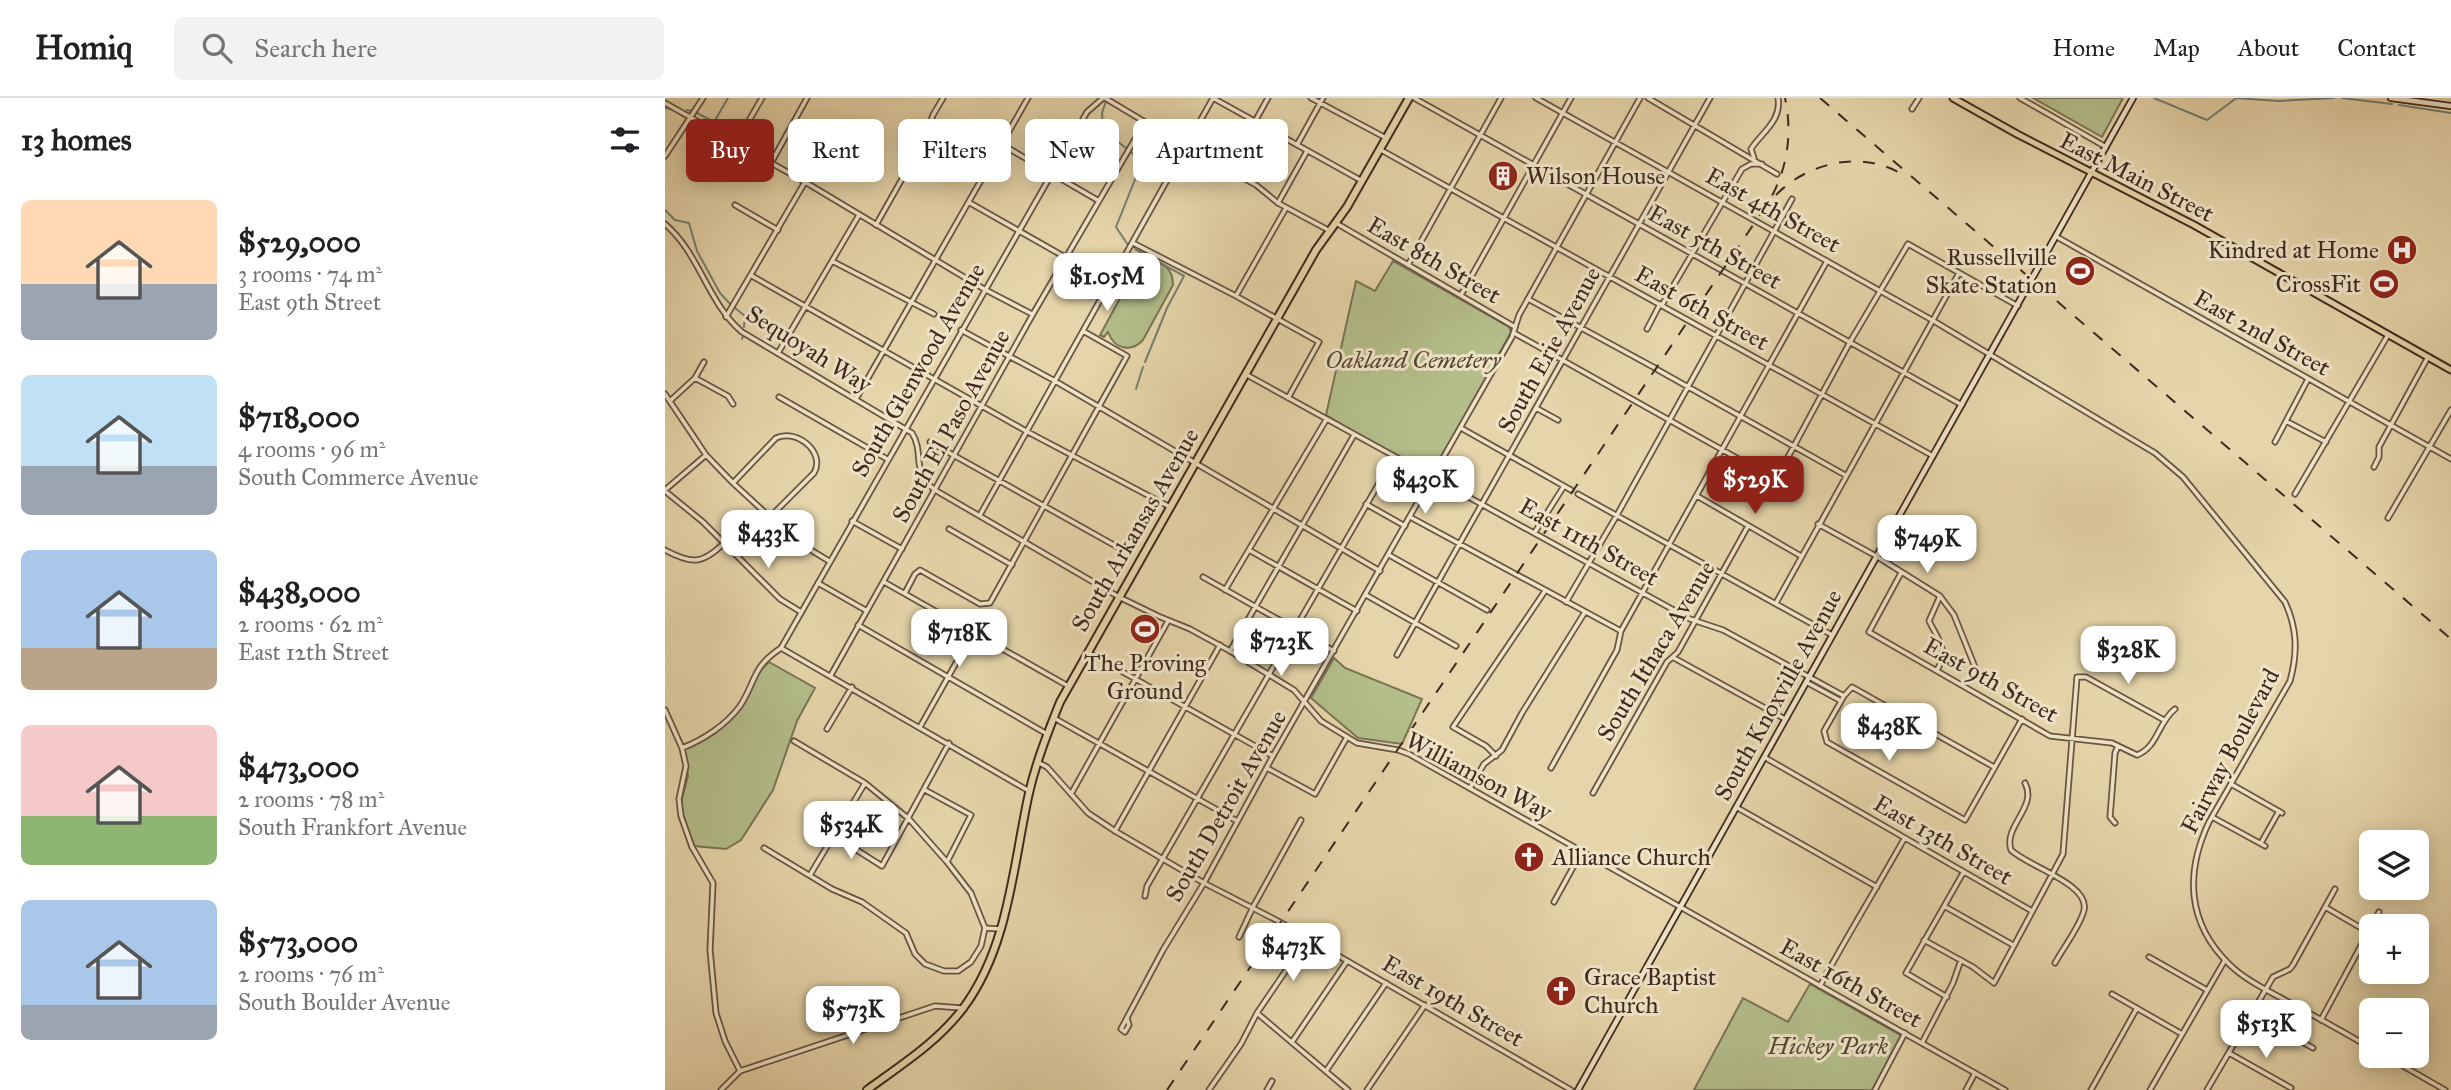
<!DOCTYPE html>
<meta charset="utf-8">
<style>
body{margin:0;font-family:"IM FELL Great Primer",serif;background:#f2f2f2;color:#202124;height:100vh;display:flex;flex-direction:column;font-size:26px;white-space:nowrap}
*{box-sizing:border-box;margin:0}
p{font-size:23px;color:#757577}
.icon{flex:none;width:38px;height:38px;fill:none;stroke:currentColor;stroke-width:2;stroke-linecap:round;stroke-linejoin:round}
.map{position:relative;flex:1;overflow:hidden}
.sheet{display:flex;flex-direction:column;background:#fff;width:665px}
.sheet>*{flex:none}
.banner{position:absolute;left:21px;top:21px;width:665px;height:63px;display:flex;gap:14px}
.fabs{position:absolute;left:1694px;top:732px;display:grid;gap:14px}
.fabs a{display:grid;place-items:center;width:70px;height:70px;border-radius:10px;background:#fff;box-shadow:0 4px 18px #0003;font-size:35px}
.price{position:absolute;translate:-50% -60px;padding:0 16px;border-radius:14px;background:#fff;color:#222;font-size:23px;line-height:46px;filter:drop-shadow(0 2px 4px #0008)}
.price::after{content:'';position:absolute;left:50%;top:42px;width:21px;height:16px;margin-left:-10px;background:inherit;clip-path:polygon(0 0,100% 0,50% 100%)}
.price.on{background:#8f2418;color:#fff}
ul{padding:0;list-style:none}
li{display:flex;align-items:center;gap:21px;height:175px;padding:0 21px}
li span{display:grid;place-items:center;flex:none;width:196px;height:140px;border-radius:10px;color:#555}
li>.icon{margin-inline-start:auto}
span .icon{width:84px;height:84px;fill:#fffc;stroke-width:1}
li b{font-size:30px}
h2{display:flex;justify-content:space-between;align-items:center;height:84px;padding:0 21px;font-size:30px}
.tag{padding:0 24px;border-radius:10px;background:#fff;box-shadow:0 4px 18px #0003;font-size:24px;line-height:63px}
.tag.on{background:#8f2418;color:#fff}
header{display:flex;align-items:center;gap:42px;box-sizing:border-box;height:98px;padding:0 35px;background:#fff;border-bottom:2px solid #e0e0e0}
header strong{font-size:33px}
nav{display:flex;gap:38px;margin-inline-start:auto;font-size:24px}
.search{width:490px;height:63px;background:#f2f2f2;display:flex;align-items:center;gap:18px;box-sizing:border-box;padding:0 24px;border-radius:10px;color:#757577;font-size:26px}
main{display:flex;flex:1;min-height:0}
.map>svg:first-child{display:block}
.green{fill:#b3be8a;stroke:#7a7454;stroke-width:2}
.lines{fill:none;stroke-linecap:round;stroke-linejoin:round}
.stream{stroke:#747f71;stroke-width:2}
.minor-casing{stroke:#6a5442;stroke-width:7}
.tertiary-casing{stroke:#6a5442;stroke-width:7}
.secondary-casing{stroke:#40291f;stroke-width:8}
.primary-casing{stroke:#40291f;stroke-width:9}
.trunk-casing{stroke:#40291f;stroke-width:10}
.minor{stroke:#efe4c8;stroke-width:3.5}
.tertiary{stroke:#efe4c8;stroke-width:3.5}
.secondary{stroke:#efe4c8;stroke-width:4.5}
.primary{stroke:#e6d5aa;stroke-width:5}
.trunk{stroke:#e6d5aa;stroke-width:6}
.rail{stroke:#40291f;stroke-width:2;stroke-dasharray:12 12;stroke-linecap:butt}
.labels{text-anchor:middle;stroke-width:6;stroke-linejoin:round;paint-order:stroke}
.poi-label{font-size:24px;fill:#40291f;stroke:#efe4c8;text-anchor:start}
.street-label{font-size:24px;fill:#40291f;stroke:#efe4c8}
.park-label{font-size:24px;font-style:italic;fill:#574734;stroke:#efe4c8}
</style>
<header>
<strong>Homiq</strong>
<div class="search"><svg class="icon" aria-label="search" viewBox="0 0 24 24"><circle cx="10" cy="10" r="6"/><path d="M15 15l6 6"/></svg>Search here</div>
<nav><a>Home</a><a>Map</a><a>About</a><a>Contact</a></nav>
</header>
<main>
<section class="sheet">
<h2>13 homes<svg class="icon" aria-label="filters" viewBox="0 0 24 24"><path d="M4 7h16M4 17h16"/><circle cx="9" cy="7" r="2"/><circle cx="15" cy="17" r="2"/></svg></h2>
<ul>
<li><span style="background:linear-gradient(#ffd9b3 60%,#9aa5b1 0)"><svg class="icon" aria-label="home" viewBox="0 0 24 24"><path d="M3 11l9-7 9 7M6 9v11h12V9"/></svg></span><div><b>$529,000</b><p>3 rooms · 74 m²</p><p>East 9th Street</p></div></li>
<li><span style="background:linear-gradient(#bfe0f5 65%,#9aa5b1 0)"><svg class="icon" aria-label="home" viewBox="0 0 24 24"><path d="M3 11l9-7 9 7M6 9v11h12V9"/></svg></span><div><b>$718,000</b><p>4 rooms · 96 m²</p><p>South Commerce Avenue</p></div></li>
<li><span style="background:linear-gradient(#a9c7e8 70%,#b9a48a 0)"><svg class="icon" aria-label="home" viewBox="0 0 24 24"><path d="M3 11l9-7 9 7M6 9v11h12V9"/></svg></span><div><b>$438,000</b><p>2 rooms · 62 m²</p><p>East 12th Street</p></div></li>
<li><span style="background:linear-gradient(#f6c9c9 65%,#8fb573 0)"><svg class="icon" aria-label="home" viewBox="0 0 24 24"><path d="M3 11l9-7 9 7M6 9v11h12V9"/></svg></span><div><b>$473,000</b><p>2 rooms · 78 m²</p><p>South Frankfort Avenue</p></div></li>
<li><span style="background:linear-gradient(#a9c7e8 75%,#9aa5b1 0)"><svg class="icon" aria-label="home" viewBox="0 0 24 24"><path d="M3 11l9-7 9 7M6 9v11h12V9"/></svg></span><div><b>$573,000</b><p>2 rooms · 76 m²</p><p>South Boulder Avenue</p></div></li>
</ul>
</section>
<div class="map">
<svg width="1786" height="992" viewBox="0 0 1786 992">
<rect width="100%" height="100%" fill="#e6d5aa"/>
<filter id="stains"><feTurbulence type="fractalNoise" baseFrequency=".00286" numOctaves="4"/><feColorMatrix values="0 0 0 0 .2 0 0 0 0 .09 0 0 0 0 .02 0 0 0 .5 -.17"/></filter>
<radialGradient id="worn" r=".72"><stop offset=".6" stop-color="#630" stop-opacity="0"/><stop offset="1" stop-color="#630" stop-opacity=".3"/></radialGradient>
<path class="green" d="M1368,0H1458L1437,39Z
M479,156L483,158L481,164C497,162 508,170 508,187L478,242C466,255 449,251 443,234L439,239L435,237Z
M728,163L844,229L846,234L768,377L721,354L661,317L691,183L710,193Z
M669,560L680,570L757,601L737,646L693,640L646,600Z
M104,564L150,590L132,623L108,692L76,742L61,751L29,748L18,718L16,704L23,678L19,651C40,642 64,627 77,607C87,593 90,575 104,564Z
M1145,886L1237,938L1207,992H1029L1078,900L1123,924Z"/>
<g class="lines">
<path class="stream" d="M1489,0L1542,22L1570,1
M1571,0L1613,3L1669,0
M1677,0L1727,6
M441,3L437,15L438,32L461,50
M1734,7L1786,15
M0,10L6,11
M22,12L27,13
M32,15L49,24L63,0
M0,112L10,122L24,125L32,153L55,195L67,208
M463,147L451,129L477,64L465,53
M470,151L519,178L502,210L480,264
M70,210L80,218L79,229
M77,241L78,238
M471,291L478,269"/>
<g class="minor-casing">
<path id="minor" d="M548,0L697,83
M646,0L721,40
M749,0L1297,307
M983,0L1112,76
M1355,0L1441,49
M1247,11L1254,0
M71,45L97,0
M336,46L434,103
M632,47L658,0
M716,52L1268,358
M0,58L38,0
M1089,60L1086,51C1096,35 1117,23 1113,0
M106,65L142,0
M563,72L603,0
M305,105L400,159
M613,105L642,53
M70,107L113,132
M671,125L850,229
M211,127L259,42L268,17L278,0
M1392,139L1786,361
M468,145L571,198L654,244L623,300
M167,163L269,216
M743,167L836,0
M87,178L361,333L505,409
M319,191L367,216
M796,197L906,0
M571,198L621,110
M863,201L990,270
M997,207L1077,71L1086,66H1097
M61,219L140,84
M982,231L995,206
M296,232L390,283L715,473
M849,235L1111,382
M113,255L194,117
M993,272L1180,377
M582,277L1025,521L1058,532L1179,598
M30,280L63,298L68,306
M0,296L41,357L68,385L131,443L164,463
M114,299L222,361
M191,301L363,0
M5,303L30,280L39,264
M871,310L893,322
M1621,323L1661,344
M796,330L906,392
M265,344L456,451
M1610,344L1643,281
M1709,369L1714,359V349L1763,259
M68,385L111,340C131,330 161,354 149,375L105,419
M1108,387L1185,244L1243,146L1353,208
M0,392L41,357
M0,393L38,424L115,501L136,514
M913,396L1167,537
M1630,396L1723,237
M1032,398L1136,458
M701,406L740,428
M315,417L548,0
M745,419L956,533
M1723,420L1786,312
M187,423L237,451
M1153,426L1211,458L1275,498L1289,517L1314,579
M284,431L347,467
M870,434L899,388
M0,452C26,466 37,467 59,445
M584,452L692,513
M724,457L822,512
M1236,475L1204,534L1385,638L1447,645L1472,657C1493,649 1493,624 1510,611
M538,479L669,553
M219,484L403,588
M153,485L202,513
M560,492L661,322
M240,495L250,476L255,472L315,506L325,505L462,258L418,233
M701,497L791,548
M901,504L952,417L1127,101
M1111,505L1294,175
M193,527L382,636
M116,550L364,693
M565,553L689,337
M424,555L608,658
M732,557L1045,0
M1009,560L1120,621
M1272,572C1284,552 1274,543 1264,523L1275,498
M166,577L368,216L480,24
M1141,584L1176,603
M389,620L572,723
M255,629L309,533
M162,631L187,589
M129,643L200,685L244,721L282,764L306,795L320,830L335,831
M831,658L821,648L788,629L880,493
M1099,659L1367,813
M1329,669L1187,589L1179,598L1159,633L1162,644L1300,722L1357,621
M602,670L650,696L682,639
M886,670L952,552L956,533L1162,163
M1360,685C1373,709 1338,728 1346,752C1362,768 1425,786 1419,812C1416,827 1398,850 1390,865
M1566,686L1617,715
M805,690L819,666L837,652L857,615L920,514
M260,692L306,717L282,764
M928,695L1002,564L1013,554L1083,428
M406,696L503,523
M1071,709L1212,789
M1547,719L1600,748
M1450,725L1445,719L1450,655L1453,648
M450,733L555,547
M168,737L217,768L284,645
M1596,745L1614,713
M99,750L167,791L197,804L241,835L250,856L260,866L279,873H293L306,864L316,848L320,830
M145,777L200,685
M480,798L482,788L729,359
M889,804L917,753
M1279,808L1348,847
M1660,809L1703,834
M574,839L588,809L636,722
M1259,842L1308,869L1329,885L1398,756L1412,579H1421L1499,622
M1484,859L1542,892
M1155,888C1182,838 1211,791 1239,741
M1447,896L1517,936
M1282,899L1241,875L1298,775
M592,915L683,992
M1586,915L1648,950
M462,920L464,927L460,934L456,931L498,852L539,785
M1656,922L1714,814
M627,944L682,863
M1257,945L1288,885L1296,862
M1564,955L1626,990
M75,973L270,908L297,910
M661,973L721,885
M544,992L576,946L592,915L643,840
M602,992L607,983
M702,992L760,907
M1210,992L1240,935
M1301,992L1310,975
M1426,992L1472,910
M1485,992L1560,862
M1542,992L1608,879L1625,871L1628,867L1670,791"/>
</g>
<g class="tertiary-casing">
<path id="tertiary" d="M440,0L520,48L591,87L613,105L665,133
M871,0L1267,222L1490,355L1518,379L1620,504C1632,530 1633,554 1625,583L1544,724C1520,775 1522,825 1564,866C1581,883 1606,894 1627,906C1654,920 1680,935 1706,950
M0,5L140,84L319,191
M0,126C35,156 42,204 77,234L247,335C260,356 245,373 270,392L454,499L493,518L525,531L565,553L629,592L656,623L692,645L733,652L744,656L1340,992
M0,612L17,650L21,668L14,701L16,718L27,749L48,785L45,852L51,915L60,943L75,973L56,992
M17,650C38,642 61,627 75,608C92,582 86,570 116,550L422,14L438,0
M374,665L382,669L423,715L450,733L539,785L613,823L906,992
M539,785L608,658L847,239L854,217L975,0
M1719,957L1780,992"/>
</g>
<g class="secondary-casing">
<path id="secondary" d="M1726,0L1786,8
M913,992L1468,0"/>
</g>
<g class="primary-casing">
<path id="primary" d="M1288,0L1352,36L1529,127L1786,272"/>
</g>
<g class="trunk-casing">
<path id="trunk" d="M202,992C236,967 273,944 299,909C344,848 348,767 364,695C371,664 383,634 395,604L651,152L682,109L744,0"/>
</g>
<use href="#minor" class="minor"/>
<use href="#tertiary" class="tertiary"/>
<use href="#secondary" class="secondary"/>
<use href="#primary" class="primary"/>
<use href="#trunk" class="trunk"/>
<path class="rail" d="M1155,0L1786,541
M1111,97C1142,65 1195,52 1235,75
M502,992L1103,105C1122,73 1128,37 1120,0"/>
</g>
<defs>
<g id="building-disc" transform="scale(1.575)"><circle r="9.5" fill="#8f2418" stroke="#efe4c8"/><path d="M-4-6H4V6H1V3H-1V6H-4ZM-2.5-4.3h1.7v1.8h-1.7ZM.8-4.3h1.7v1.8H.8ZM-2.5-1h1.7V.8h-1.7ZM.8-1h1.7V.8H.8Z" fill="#fff"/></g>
<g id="hospital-disc" transform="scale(1.575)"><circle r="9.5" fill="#8f2418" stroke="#efe4c8"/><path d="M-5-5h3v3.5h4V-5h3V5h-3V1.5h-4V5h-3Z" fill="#fff"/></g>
<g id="stadium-disc" transform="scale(1.575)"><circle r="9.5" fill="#8f2418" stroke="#efe4c8"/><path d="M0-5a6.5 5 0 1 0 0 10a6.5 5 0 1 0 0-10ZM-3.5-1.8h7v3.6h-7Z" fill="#fff"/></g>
<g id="church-disc" transform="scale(1.575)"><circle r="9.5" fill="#8f2418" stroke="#efe4c8"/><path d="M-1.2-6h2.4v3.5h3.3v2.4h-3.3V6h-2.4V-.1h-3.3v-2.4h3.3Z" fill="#fff"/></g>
</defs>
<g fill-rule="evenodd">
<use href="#building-disc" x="838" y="78"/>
<use href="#hospital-disc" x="1737" y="152"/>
<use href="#stadium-disc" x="1415" y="173"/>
<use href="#stadium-disc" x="1719" y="186"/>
<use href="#stadium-disc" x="480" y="531"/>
<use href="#church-disc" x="864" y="759"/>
<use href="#church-disc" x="896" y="893"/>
</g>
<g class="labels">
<g class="poi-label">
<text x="861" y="86">Wilson House</text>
<text x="1714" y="160" text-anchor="end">Kindred at Home</text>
<text x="1392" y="167" text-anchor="end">Russellville<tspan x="1392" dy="28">Skate Station</tspan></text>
<text x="1696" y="194" text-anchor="end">CrossFit</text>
<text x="480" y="573" text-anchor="middle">The Proving<tspan x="480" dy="28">Ground</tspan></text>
<text x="887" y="767">Alliance Church</text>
<text x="919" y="887">Grace Baptist<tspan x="919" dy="28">Church</tspan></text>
</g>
<g class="street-label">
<text transform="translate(1472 79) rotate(27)" y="8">East Main Street</text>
<text transform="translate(1108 112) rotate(29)" y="8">East 4th Street</text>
<text transform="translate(1050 149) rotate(29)" y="8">East 5th Street</text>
<text transform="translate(769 162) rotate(30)" y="8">East 8th Street</text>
<text transform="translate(1037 210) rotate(29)" y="8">East 6th Street</text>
<text transform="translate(1597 235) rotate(29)" y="8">East 2nd Street</text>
<text transform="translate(144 251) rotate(32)" y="8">Sequoyah Way</text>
<text transform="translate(884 252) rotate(-61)" y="8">South Erie Avenue</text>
<text transform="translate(253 272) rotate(-60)" y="8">South Glenwood Avenue</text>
<text transform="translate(286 328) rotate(-61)" y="8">South El Paso Avenue</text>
<text transform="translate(470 432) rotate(-60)" y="8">South Arkansas Avenue</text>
<text transform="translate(924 444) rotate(29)" y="8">East 11th Street</text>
<text transform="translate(991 553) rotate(-59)" y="8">South Ithaca Avenue</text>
<text transform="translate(1326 582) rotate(29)" y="8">East 9th Street</text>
<text transform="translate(1113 597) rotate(-61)" y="8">South Knoxville Avenue</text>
<text transform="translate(1565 653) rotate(-62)" y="8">Fairway Boulevard</text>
<text transform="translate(814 678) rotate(28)" y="8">Williamson Way</text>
<text transform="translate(561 708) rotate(-60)" y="8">South Detroit Avenue</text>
<text transform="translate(1278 742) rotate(30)" y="8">East 13th Street</text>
<text transform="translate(1186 885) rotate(29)" y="8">East 16th Street</text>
<text transform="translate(788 903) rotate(30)" y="8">East 19th Street</text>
</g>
<g class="park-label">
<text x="748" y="270">Oakland Cemetery</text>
<text x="1163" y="956">Hickey Park</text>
</g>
</g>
<rect width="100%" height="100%" filter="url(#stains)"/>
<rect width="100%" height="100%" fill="url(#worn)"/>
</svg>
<div class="fabs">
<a><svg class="icon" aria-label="layers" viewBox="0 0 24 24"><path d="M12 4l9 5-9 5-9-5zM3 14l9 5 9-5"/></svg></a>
<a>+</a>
<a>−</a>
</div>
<b class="price" style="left:442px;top:215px">$1.05M</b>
<b class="price" style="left:760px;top:418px">$430K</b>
<b class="price on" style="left:1090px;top:418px">$529K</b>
<b class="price" style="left:103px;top:472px">$433K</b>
<b class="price" style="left:1262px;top:477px">$749K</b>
<b class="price" style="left:294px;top:571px">$718K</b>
<b class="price" style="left:616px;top:580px">$723K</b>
<b class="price" style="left:1463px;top:588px">$328K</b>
<b class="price" style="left:1224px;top:665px">$438K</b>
<b class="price" style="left:186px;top:763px">$534K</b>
<b class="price" style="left:628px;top:885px">$473K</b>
<b class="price" style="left:188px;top:948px">$573K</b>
<b class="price" style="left:1601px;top:962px">$513K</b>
<div class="banner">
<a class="tag on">Buy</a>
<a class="tag">Rent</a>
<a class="tag">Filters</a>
<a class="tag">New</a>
<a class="tag">Apartment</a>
</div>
</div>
</main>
